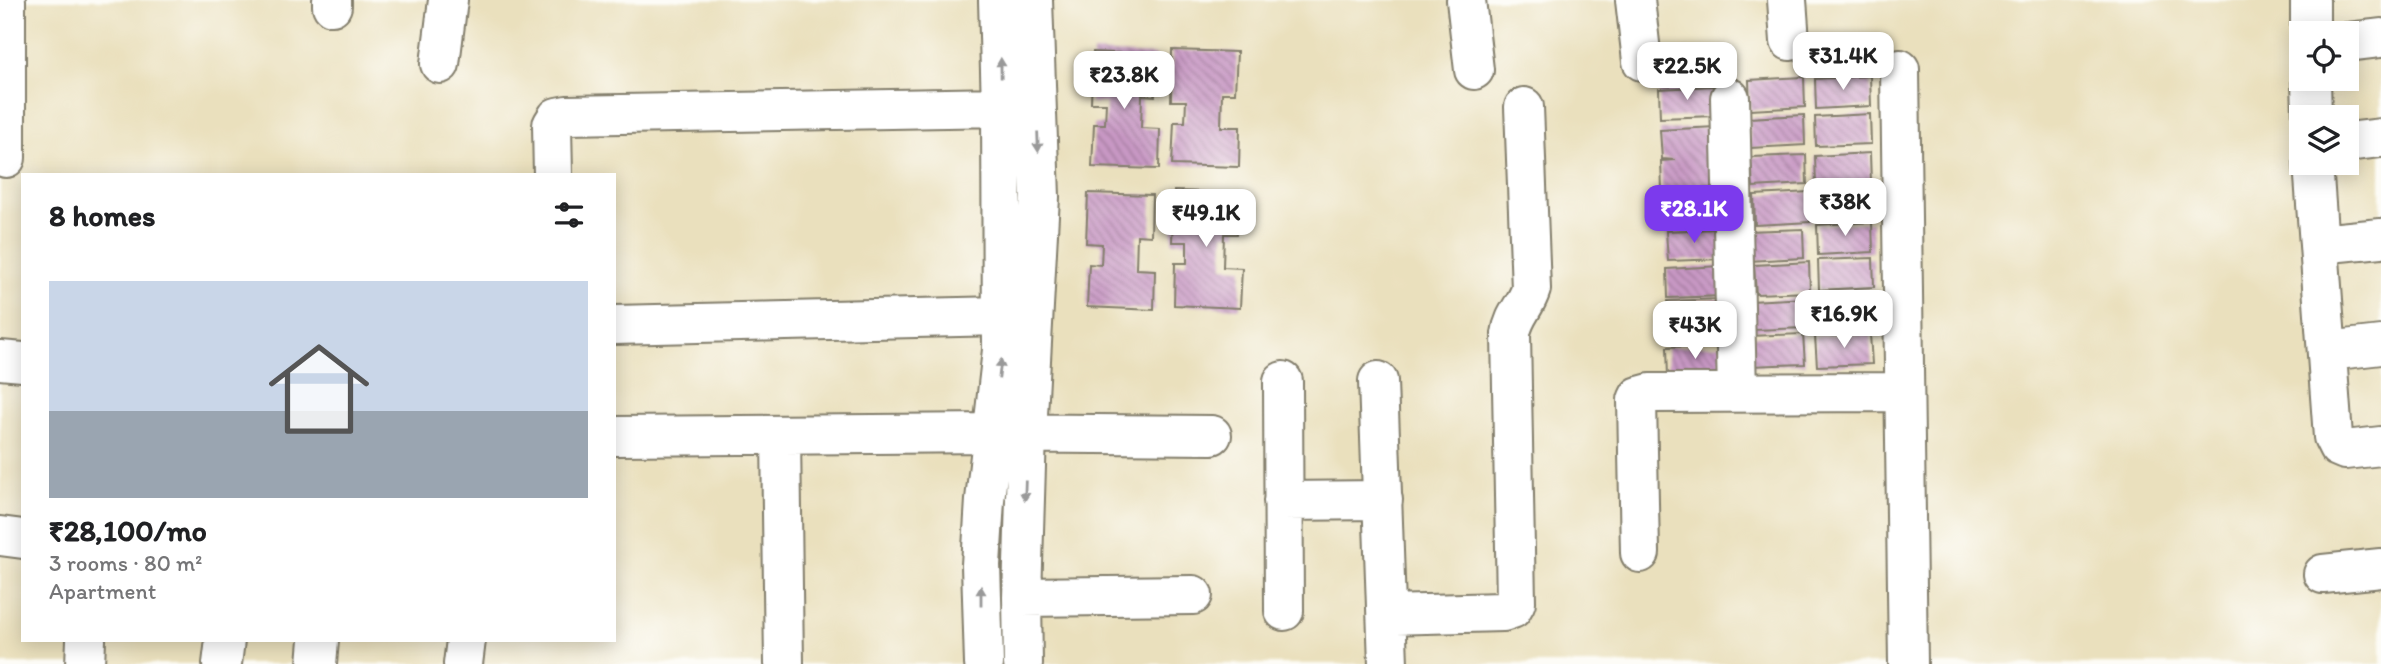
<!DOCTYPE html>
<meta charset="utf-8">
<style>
body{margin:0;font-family:Itim,sans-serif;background:#f2f2f2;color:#202124;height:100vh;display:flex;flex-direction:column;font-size:26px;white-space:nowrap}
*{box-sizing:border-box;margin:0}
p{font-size:23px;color:#757577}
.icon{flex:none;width:38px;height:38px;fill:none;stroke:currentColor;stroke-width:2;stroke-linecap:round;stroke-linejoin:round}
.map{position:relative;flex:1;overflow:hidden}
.panel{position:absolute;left:21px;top:173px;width:595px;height:469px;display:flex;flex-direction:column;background:#fff;border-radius:0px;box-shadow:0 4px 18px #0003}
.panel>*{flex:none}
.fabs{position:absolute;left:2289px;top:21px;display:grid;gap:14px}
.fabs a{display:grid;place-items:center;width:70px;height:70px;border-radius:0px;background:#fff;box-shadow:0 4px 18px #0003;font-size:35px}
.price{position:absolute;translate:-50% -60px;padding:0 16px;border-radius:14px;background:#fff;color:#222;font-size:23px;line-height:46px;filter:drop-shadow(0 2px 4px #0008)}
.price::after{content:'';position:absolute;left:50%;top:42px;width:21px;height:16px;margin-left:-10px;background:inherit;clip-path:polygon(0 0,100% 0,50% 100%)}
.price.current{background:#7c3aed;color:#fff}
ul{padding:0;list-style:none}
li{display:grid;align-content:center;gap:14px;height:371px;padding:0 28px}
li+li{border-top:2px solid #e0e0e0}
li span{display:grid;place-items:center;height:217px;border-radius:0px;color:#555}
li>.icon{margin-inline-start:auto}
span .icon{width:126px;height:126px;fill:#fffc;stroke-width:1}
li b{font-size:30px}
h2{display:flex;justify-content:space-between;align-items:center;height:84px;padding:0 28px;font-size:30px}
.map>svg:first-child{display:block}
.building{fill:url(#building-back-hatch)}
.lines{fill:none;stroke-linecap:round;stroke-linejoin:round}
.minor-casing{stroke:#837e6c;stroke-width:42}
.minor{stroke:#fff;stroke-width:38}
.oneway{fill:#999}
</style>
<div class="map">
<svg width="2381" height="664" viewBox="0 0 2381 664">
<defs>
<pattern id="building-back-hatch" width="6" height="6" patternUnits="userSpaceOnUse" patternTransform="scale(1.75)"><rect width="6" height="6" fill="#c898c4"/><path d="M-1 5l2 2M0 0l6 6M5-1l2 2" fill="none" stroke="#a27b9e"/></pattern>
</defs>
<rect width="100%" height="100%" fill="#fdfcf7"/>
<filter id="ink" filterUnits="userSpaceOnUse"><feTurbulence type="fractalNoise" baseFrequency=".0143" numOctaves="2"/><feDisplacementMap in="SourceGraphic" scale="14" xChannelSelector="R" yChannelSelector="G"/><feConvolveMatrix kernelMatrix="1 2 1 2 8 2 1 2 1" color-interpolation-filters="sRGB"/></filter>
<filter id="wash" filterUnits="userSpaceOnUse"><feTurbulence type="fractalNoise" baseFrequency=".00686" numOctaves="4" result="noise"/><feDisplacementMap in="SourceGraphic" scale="28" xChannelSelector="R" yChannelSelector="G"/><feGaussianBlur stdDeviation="1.57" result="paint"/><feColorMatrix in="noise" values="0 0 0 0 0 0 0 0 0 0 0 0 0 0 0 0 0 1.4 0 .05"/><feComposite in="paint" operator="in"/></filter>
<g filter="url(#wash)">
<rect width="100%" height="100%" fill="#eae0bd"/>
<g id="blocks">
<path class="building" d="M1172,50L1237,52L1235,93H1222L1221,127H1240L1239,167L1172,165L1174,122H1185L1186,101H1171Z
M1093,52L1156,55L1155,96L1142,95L1141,128L1160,129L1159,169L1092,167L1094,124H1105L1106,103H1091Z
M1870,76L1871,106L1816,109L1815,79Z
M1804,77L1805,107L1750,110L1749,80Z
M1714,86L1715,116L1660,118L1659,89Z
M1870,114L1871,144L1816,146L1815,117Z
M1804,115L1805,145L1750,148L1749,118Z
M1715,127L1717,188L1662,190L1661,161L1675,160L1662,159L1660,130Z
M1870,153L1871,183L1816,185L1815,156Z
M1806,155L1807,184L1753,187L1751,157Z
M1872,186L1873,215L1818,218L1817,188Z
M1174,191L1238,193L1237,234H1224L1223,267L1242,268L1240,308L1174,305L1175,263H1187V242H1172Z
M1809,192L1810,222L1755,225L1754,195Z
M1088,193L1152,195L1151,236L1137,235L1136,269L1155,270L1154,310L1087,307L1089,264L1101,265L1102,244L1086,243Z
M1716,195L1717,224L1662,226L1661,197Z
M1872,222L1873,252L1818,255L1817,225Z
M1721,229L1722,259L1668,261L1666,231Z
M1803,229L1804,258L1749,261L1748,231Z
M1873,258L1874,287L1819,290L1818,260Z
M1809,262L1810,292L1756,294L1754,265Z
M1721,266L1723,296L1668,298L1667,269Z
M1875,294L1876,324L1822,326L1821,296Z
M1806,298L1807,328L1753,330L1751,301Z
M1722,299L1724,328L1669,330L1668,301Z
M1803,334L1805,364L1750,366L1748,336Z
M1870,334L1872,364L1817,366L1815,336Z
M1721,345L1723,374L1668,377L1667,347Z"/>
</g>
</g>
<g filter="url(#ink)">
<use href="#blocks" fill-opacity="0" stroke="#837e6c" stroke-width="2"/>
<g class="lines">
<g class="minor-casing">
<path id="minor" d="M6,0V158
M1466,0L1474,70
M1635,0L1642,61
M1787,0L1790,41
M2310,0V33
M332,6V0
M2347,42L2381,38
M440,64L448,0
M1900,69L1908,664
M2311,79L2312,117
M1730,98L1737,392
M2347,142L2381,138
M2313,163L2333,437L2338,447L2345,450L2381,446
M553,175L552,125L557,117L567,115L1001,107
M2319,244L2381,238
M614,325L1002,316
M2328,351L2381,345
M0,360L23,362
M1283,381L1284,611
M1378,381L1388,664
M781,435L784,664
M614,436L992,433L1212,435
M1283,501L1383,500
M0,536L23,539
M1640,553L1637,400L1639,396L1650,393L1904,392
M2323,574L2381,568
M1022,597L1193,595
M1387,615L1503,612L1512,609L1516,602L1511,334C1513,316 1526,306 1531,289L1524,107
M85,664L86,640
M222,664L225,640
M317,664L319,640
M463,664L466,640
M984,664L981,565L985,500L1002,350L1001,107L998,0
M1023,664L1022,597L1027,433L1040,197L1033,0"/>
</g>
<use href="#minor" class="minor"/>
</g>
<defs><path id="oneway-solid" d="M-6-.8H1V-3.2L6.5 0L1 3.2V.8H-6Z" transform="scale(1.75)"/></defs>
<g class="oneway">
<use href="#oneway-solid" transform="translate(1001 68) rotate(-91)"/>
<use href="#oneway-solid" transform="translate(1038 142) rotate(88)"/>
<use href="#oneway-solid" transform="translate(1000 369) rotate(-83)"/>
<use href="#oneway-solid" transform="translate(1025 491) rotate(92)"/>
<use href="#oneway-solid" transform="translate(981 596) rotate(-90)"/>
</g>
</g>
</svg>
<div class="fabs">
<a><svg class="icon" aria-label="locate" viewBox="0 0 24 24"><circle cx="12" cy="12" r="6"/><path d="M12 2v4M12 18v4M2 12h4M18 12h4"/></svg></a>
<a><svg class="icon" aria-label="layers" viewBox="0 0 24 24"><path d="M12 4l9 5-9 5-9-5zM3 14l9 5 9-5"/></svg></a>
</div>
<b class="price" style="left:1843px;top:92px">₹31.4K</b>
<b class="price" style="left:1687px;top:102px">₹22.5K</b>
<b class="price" style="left:1124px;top:111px">₹23.8K</b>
<b class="price" style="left:1845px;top:238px">₹38K</b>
<b class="price current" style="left:1694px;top:245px">₹28.1K</b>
<b class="price" style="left:1206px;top:249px">₹49.1K</b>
<b class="price" style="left:1844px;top:350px">₹16.9K</b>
<b class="price" style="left:1695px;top:361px">₹43K</b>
<section class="panel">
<h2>8 homes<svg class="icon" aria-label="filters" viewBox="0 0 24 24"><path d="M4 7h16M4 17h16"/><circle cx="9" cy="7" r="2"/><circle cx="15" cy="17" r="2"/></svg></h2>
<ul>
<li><span style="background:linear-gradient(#c9d6e8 60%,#9aa5b1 0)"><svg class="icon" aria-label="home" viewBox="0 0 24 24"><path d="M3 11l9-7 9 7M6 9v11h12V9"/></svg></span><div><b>₹28,100/mo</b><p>3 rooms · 80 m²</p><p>Apartment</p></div></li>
</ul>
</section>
</div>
